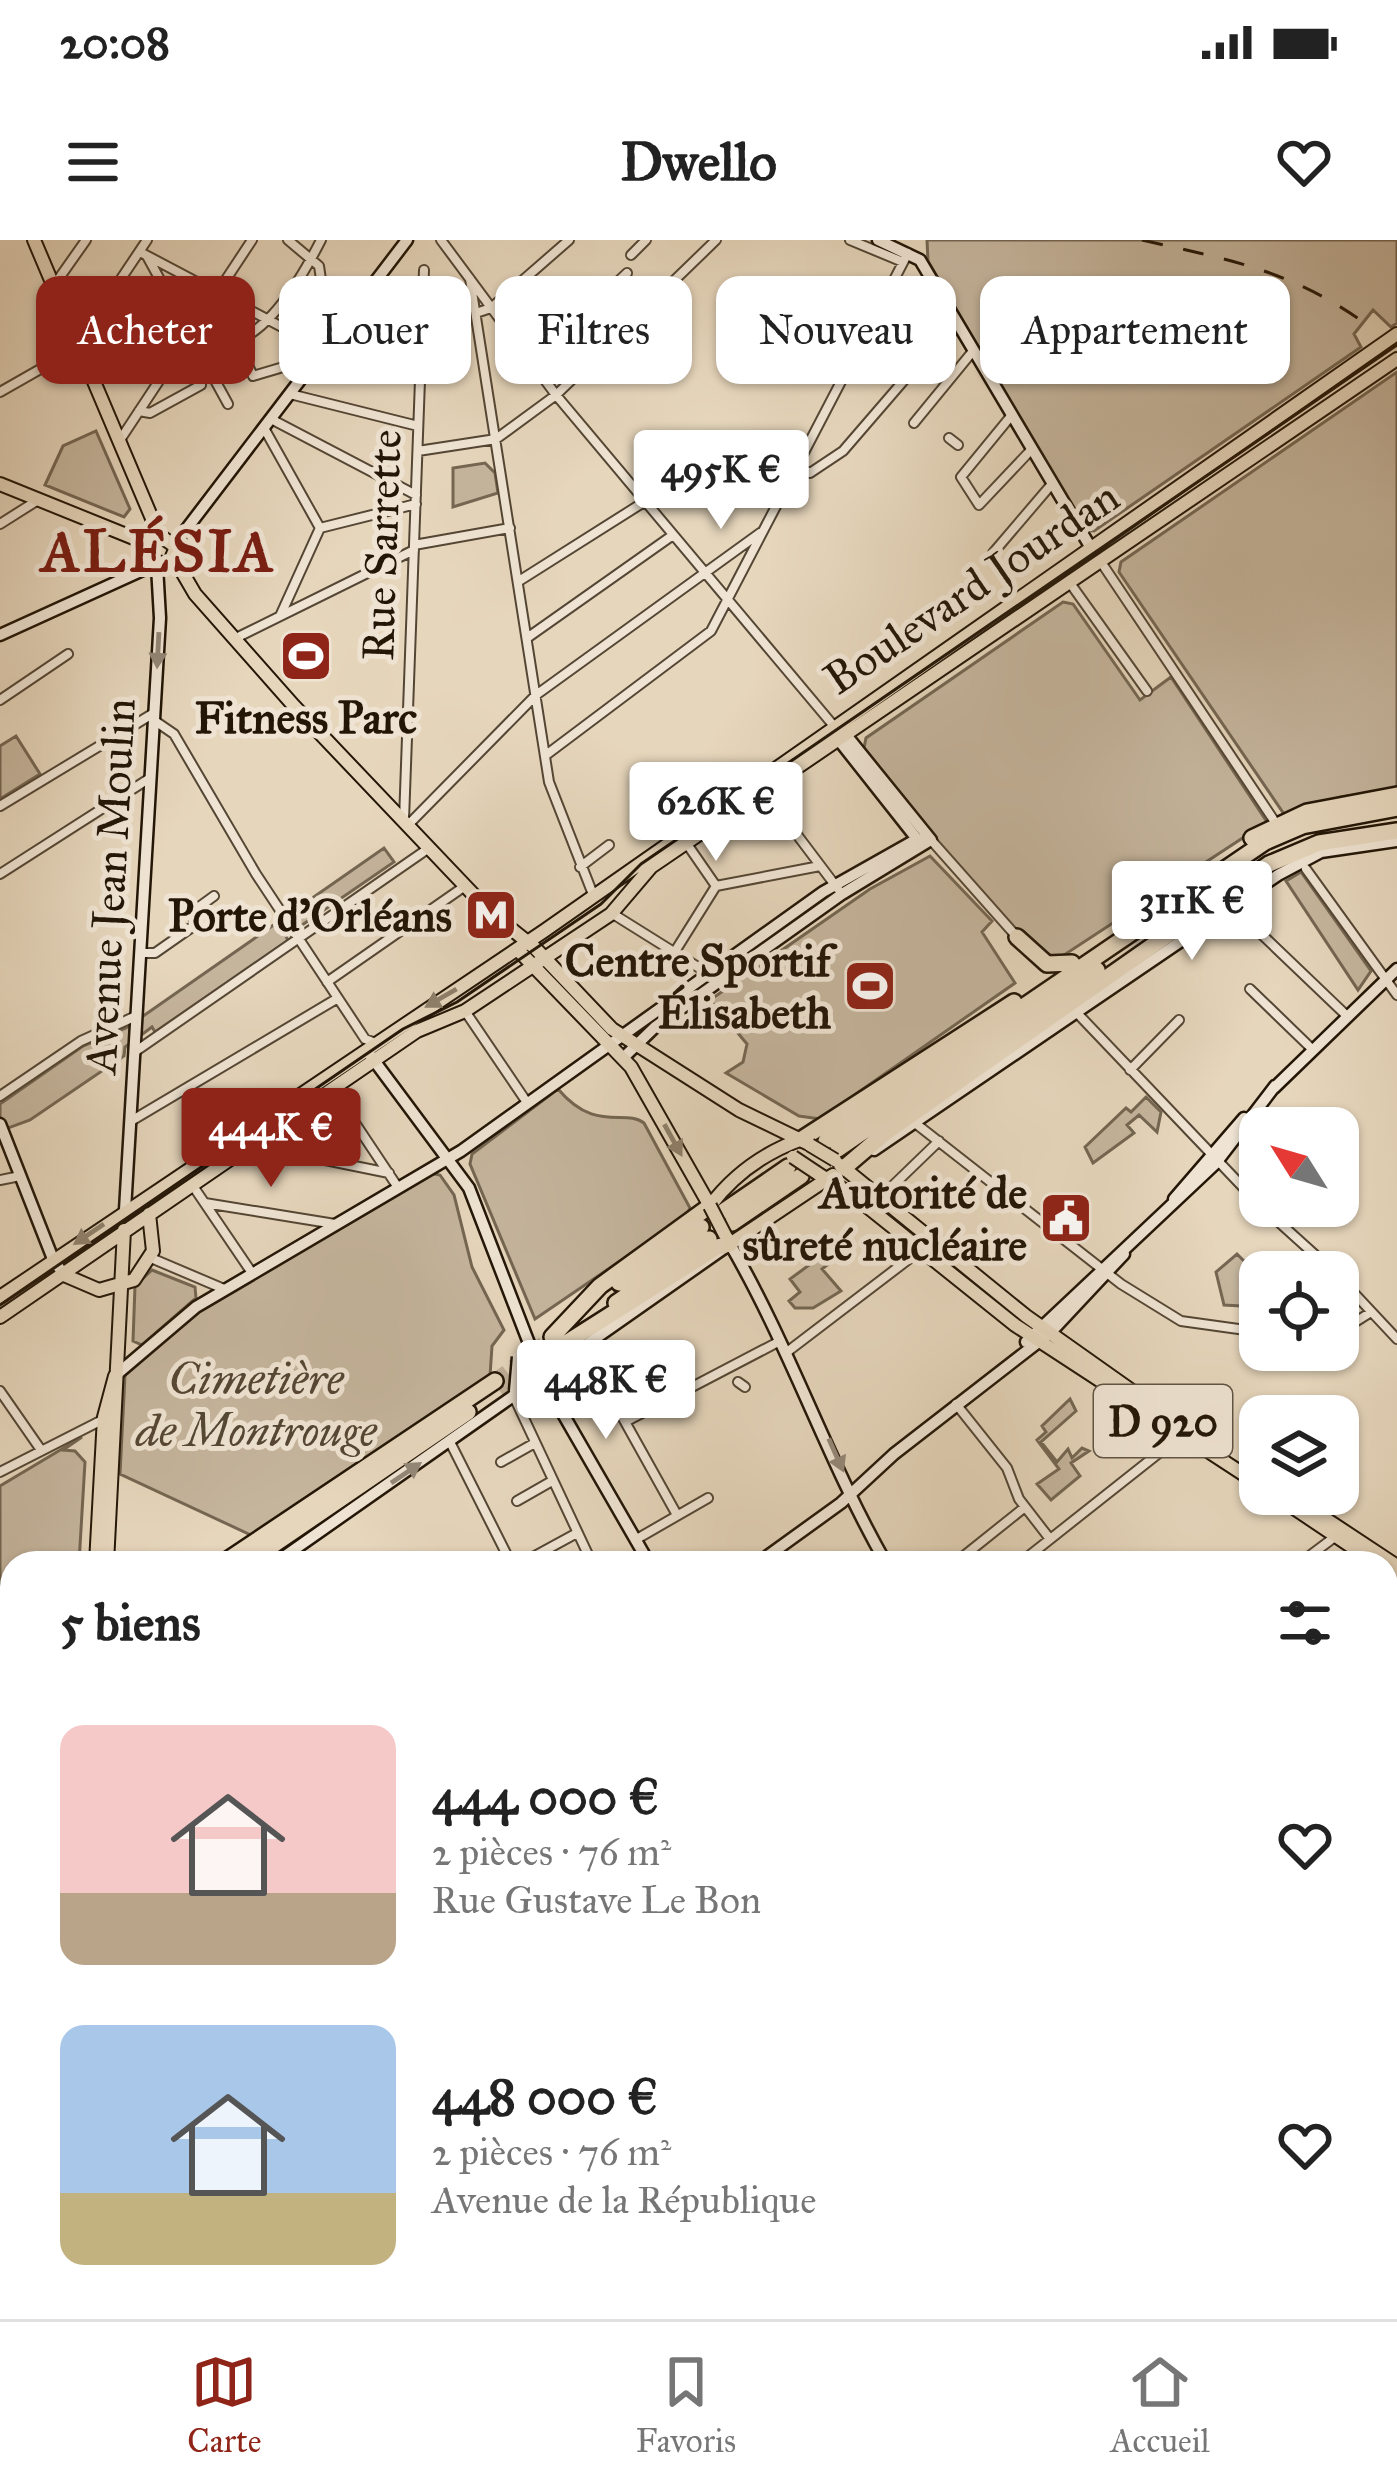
<!DOCTYPE html>
<html lang="fr">
<meta charset="utf-8">
<style>
body{margin:0;font-family:"IM FELL Great Primer",serif;background:#f2f2f2;color:#222;height:100vh;display:flex;flex-direction:column;font-size:45px;white-space:nowrap}
*{box-sizing:border-box;margin:0}
p{font-size:39px;color:#767676}
.icon{flex:none;width:66px;height:66px;fill:none;stroke:currentColor;stroke-width:2;stroke-linecap:round;stroke-linejoin:round}
.map{position:relative;flex:1;overflow:hidden}
.side{position:absolute;left:0px;top:1311px;width:1398px;height:768px;display:flex;flex-direction:column;background:#fff;border-radius:36px 36px 0 0;box-shadow:0 3px 9px #0004}
.side>*{flex:none}
.banner{position:absolute;left:36px;top:36px;width:1326px;height:108px;display:flex;gap:24px}
.needle{width:78px;rotate:307deg}
.controls{position:absolute;left:1239px;top:867px;display:grid;gap:24px}
.controls a{display:grid;place-items:center;width:120px;height:120px;border-radius:24px;background:#fff;box-shadow:0 3px 9px #0004;font-size:60px}
.price{position:absolute;translate:-50% -102px;padding:0 27px;border-radius:12px;background:#fff;color:#222;font-size:39px;line-height:78px;filter:drop-shadow(0 3px 6px #0008)}
.price::after{content:'';position:absolute;left:50%;top:72px;width:36px;height:27px;margin-left:-18px;background:inherit;clip-path:polygon(0 0,100% 0,50% 100%)}
.price.current{background:#8f2418;color:#fff}
ul{padding:0;list-style:none}
li{display:flex;align-items:center;gap:36px;height:300px;padding:0 60px}
li span{display:grid;place-items:center;flex:none;width:336px;height:240px;border-radius:24px;color:#555}
li>.icon{margin-inline-start:auto}
span .icon{width:144px;height:144px;fill:#fffc;stroke-width:1}
li b{font-size:51px}
h2{display:flex;justify-content:space-between;align-items:center;height:144px;padding:0 60px;font-size:51px}
.tag{padding:0 42px;border-radius:24px;background:#fff;box-shadow:0 3px 9px #0004;font-size:42px;line-height:108px}
.tag.current{background:#8f2418;color:#fff}
.status{display:flex;justify-content:space-between;align-items:center;height:84px;padding:0 60px;background:#fff;direction:ltr}
.status svg{height:33px;fill:currentColor}
header{display:flex;justify-content:space-between;align-items:center;height:156px;padding:0 60px;background:#fff;font-size:54px;font-weight:800}
.tabs{display:flex;justify-content:space-around;align-items:center;height:168px;border-top:3px solid #e0e0e0;background:#fff;font-size:33px;color:#767676}
.tabs a{display:grid;justify-items:center;gap:6px}
.tabs .current{color:#8f2418}
.map>svg:first-child{display:block}
.green{fill:#c5b59d;stroke:#746652;stroke-width:3}
.lines{fill:none;stroke-linecap:round;stroke-linejoin:round}
.highway-tunnel{stroke:#bfb098;stroke-width:15;stroke-dasharray:15 8;stroke-linecap:butt}
.street-casing{stroke:#544634;stroke-width:12}
.secondary-casing{stroke:#231607;stroke-width:15}
.primary-casing{stroke:#231607;stroke-width:16}
.highway-casing{stroke:#231607;stroke-width:20}
.street{stroke:#efe4d3;stroke-width:8}
.secondary{stroke:#efe4d3;stroke-width:10}
.primary{stroke:#e6d6bc;stroke-width:12}
.highway{stroke:#e6d6bc;stroke-width:15}
.tram{stroke:#231607;stroke-width:3}
.rail{stroke:#231607;stroke-width:3;stroke-dasharray:21 21;stroke-linecap:butt}
.secondary-bridge-casing{stroke:#231607;stroke-width:15;stroke-linecap:butt}
.primary-bridge-casing{stroke:#231607;stroke-width:16;stroke-linecap:butt}
.secondary-bridge{stroke:#efe4d3;stroke-width:10}
.primary-bridge{stroke:#e6d6bc;stroke-width:12}
.oneway{fill:#938777}
.oneway2{fill:#8e806b}
.labels{text-anchor:middle;stroke-width:10;stroke-linejoin:round;paint-order:stroke}
.shield{fill:#efe4d3;stroke:#605444;stroke-width:3}
.shield-label{font-size:42px;font-weight:bold;fill:#231607}
.street-label{font-size:45px;fill:#231607;stroke:#efe4d3}
.poi-label{font-size:45px;font-weight:bold;fill:#231607;stroke:#efe4d3;text-anchor:end}
.park-label{font-size:45px;font-style:italic;fill:#544634;stroke:#efe4d3}
.district-label{font-size:57px;font-weight:bold;letter-spacing:3px;fill:#7a1f14;stroke:#efe4d3}
</style>
<div class="status"><b>20:08</b><svg viewBox="0 0 49 12"><path d="M0 12V9h3v3zM5 12V6h3v6zM10 12V3h3v9zM15 12V0h3v12zM26 1h20v11H26zM47 4h2v5h-2z"/></svg></div>
<header><svg class="icon" aria-label="menu" viewBox="0 0 24 24"><path d="M4 6h16M4 12h16M4 18h16"/></svg>Dwello<svg class="icon" aria-label="heart" viewBox="0 0 24 24"><path d="M12 20l-8-8c-3-5 5-10 8-4 3-6 11-1 8 4z"/></svg></header>
<div class="map">
<svg width="1397" height="2079" viewBox="0 0 1397 2079">
<rect width="100%" height="100%" fill="#e6d6bc"/>
<filter id="stains"><feTurbulence type="fractalNoise" baseFrequency=".00167" numOctaves="4"/><feColorMatrix values="0 0 0 0 .2 0 0 0 0 .09 0 0 0 0 .02 0 0 0 .5 -.17"/></filter>
<radialGradient id="worn" r=".72"><stop offset=".6" stop-color="#630" stop-opacity="0"/><stop offset="1" stop-color="#630" stop-opacity=".3"/></radialGradient>
<path class="green" d="M927,0H1397V83L1391,87L1373,70L1354,94L1361,107L1094,291L1086,290L1072,269L928,21Z
M1397,132V549L1341,557L1284,574L1119,332L1121,322Z
M96,191L130,269L124,277L45,245L63,206Z
M485,223L495,233L498,253L453,267V228Z
M1063,362L1073,364L1140,460L1171,437L1267,582L1058,719L1036,713L936,601L864,508L866,498Z
M16,496L40,534L0,559V506Z
M384,608L394,622L286,696L288,701L155,792L152,787L125,807L124,816L30,880L0,891V864L83,806L126,788Z
M930,616L992,681L982,692L1015,743L820,879L799,876L726,833L743,822L747,804L710,760L870,649Z
M1301,632L1371,731L1358,750L1286,641Z
M558,849C596,894 625,868 644,883L690,968L686,976L535,1079L470,924L472,914Z
M1146,857L1161,872L1157,892L1139,875L1127,885L1134,893L1093,923L1085,907L1126,868L1131,872Z
M430,933L440,935L454,955L472,1027L504,1090L492,1106L490,1136L253,1296L120,1234L125,1135L194,1075Z
M827,1012L835,1019L822,1029L841,1051L813,1068H795L789,1061L800,1052L790,1039Z
M1237,1014L1247,1024L1257,1015L1272,1031L1260,1032L1259,1067L1224,1065L1216,1032Z
M152,1030L195,1047L196,1058L142,1105L133,1101L135,1046Z
M1070,1159L1076,1171L1041,1202L1057,1222L1068,1209L1072,1218L1082,1208L1089,1211L1071,1223L1080,1236L1051,1260L1037,1244L1059,1229L1037,1200L1046,1192L1042,1186Z
M82,1197L63,1210L75,1211L85,1222L79,1323H12V1444L0,1453V1246Z"/>
<g class="lines">
<path class="highway-tunnel" d="M495,1141L545,1103
M499,1150L552,1113"/>
<g class="street-casing">
<path id="street" d="M288,0L319,26L330,100
M441,0L556,155L833,485
M850,0L903,22
M140,12L331,113L421,105
M631,15L646,0
M147,16L228,164
M470,39L549,542L594,657
M55,44L86,0
M476,73L491,68L569,0
M78,103L147,0
M239,105L253,136L317,117
M196,106C256,118 297,47 321,0
M532,123L627,33
M0,152L79,107
M290,154L418,186
M139,171L150,173L201,145
M1011,176L961,237L979,265L1031,210
M271,179L416,255
M914,183L973,111
M264,188L320,288
M949,198L958,205
M120,200L252,0
M418,211L496,199L556,155L716,0
M797,227L810,233L843,211L956,80
M0,284L38,260
M320,288L416,264
M414,305L510,288
M993,313L1051,245
M1101,322L1273,579
M519,341L644,262
M1070,343L1147,451
M281,374L320,288
M527,398L673,295
M234,399L414,310
M0,460L68,414
M155,481L174,494L256,634L365,799L373,802
M546,515L711,391L908,13
M764,551L838,649
M0,566L154,473
M404,580L424,30
M408,585L536,455L760,293
M931,600L1017,697
M687,604L716,646
M580,627L609,605
M1306,629L1397,755
M0,634L150,538
M1233,667L1347,776
M613,674L709,734L716,744
M140,713H155L195,685L192,672L214,656
M674,713L716,646L820,626
M327,742L465,646
M1250,749L1312,809
M465,771L526,861
M1078,774L1260,965
M136,811L429,608
M1130,830L1179,780
M333,850L397,946
M0,856L81,801L136,776
M131,881L338,758
M915,883L1121,1044L1181,1081L1260,1092
M251,905L389,933
M0,940L20,936
M193,946L252,1033
M879,959L939,901
M205,963L335,984
M1261,966L1334,1032
M151,1018L224,1049
M1338,1036L1397,1099
M1338,1093L1371,1072
M585,1110L677,1275
M787,1112L922,1009
M738,1142L745,1147
M0,1151L41,1210
M515,1159L592,1323
M956,1164L1007,1228L1019,1259L1050,1299
M625,1182L780,1101
M450,1202L511,1323
M501,1222L533,1204
M0,1232L108,1177
M517,1261L552,1241
M635,1300L708,1258
M522,1323L577,1293
M955,1323L1025,1267
M1020,1323L1183,1194
M1300,1323L1336,1296
M1386,1498L1397,1491
M1386,1554L1397,1547
M1386,1619L1397,1613
M0,1664L12,1663
M0,1709H12
M0,1746H12
M0,1803H12
M1386,1916L1397,1935
M1386,1971L1397,1965
M47,2067L59,2079
M410,2067L417,2079
M858,2067L865,2079
M967,2067L974,2079
M1129,2067L1151,2079
M1226,2067L1233,2079
M1298,2067L1305,2079
M166,2079L182,2067
M453,2079L480,2067
M576,2079L597,2067
M874,2079L895,2067
M993,2079L1013,2067
M1072,2079L1092,2067"/>
</g>
<g class="secondary-casing">
<path id="secondary" d="M878,0L920,20L1091,308
M175,304L407,0
M0,395L154,325
M834,494L917,599
M846,495L931,600
M370,815L469,948L532,1111
M623,818L655,787L842,654L929,601
M1274,848L1397,729
M0,884L53,1019L64,1035
M874,910L1278,635L1321,612L1397,601
M1174,959L1244,878
M125,970L160,378L157,326
M1026,1102L1216,923L1275,846
M540,1134L649,1323
M116,1135L196,1067L461,911L823,652L917,599L931,600
M275,1323L730,1004C790,1107 828,1222 886,1323
M758,1323L841,1263L894,1214L1050,1093L1124,1014
M1386,1404L1397,1397
M0,1509L12,1501
M1386,2059L1397,2038
M557,2067L567,2079
M1092,2067L1100,2079
M1360,2067L1367,2079
M527,2068L528,2079
M0,2077L12,2050
M497,2079V2078
M1375,2079L1382,2067
M1389,2079L1397,2061"/>
</g>
<g class="primary-casing">
<path id="primary" d="M34,0L159,295
M0,244L146,303
M146,303L149,321L169,324L176,307L159,295
M174,318L195,354L294,466L490,672L535,708L612,789L739,870L809,904
M517,709L631,827L710,966C734,934 763,913 802,899
M840,925L1026,1076L1132,1151
M817,933L854,956L1015,1085L1260,1245
M727,998L730,1004L833,935
M64,1035L99,1050L134,1040L153,1011L149,974
M0,1057L544,691L1397,94
M0,1077L417,791L465,771L611,674L651,627L1397,119
M1273,1254L1376,1323
M1288,1254L1397,1326
M96,1323L104,1177L115,1136
M107,1323L124,990
M1386,1329L1397,1337
M217,2067L219,2079"/>
</g>
<g class="highway-casing">
<path id="highway" d="M1252,598L1307,572L1397,555
M1017,697L1047,724L1072,723
M802,899L1014,762
M826,901L1265,602L1302,586L1397,568
M838,909L1097,730
M844,928L885,893L1269,624L1319,603L1397,591
M724,971L788,927
M732,983L801,936
M619,1043L701,987
M616,1063L709,999
M552,1097L600,1046L710,966
M558,1108L717,1007L730,1004
M223,1323L495,1141
M247,1323L468,1172
M0,1453L12,1445
M0,1468L12,1460
M0,1484L12,1475"/>
</g>
<use href="#street" class="street"/>
<use href="#secondary" class="secondary"/>
<use href="#primary" class="primary"/>
<use href="#highway" class="highway"/>
<path class="tram" d="M0,1065L403,789L457,762L601,664L641,624L1397,105"/>
<path class="rail" d="M1142,0C1230,20 1291,30 1366,84"/>
<g class="secondary-bridge-casing">
<path id="secondary-bridge" d="M532,1111L540,1134
M515,1151L518,1117"/>
</g>
<g class="primary-bridge-casing">
<path id="primary-bridge" d="M810,905L835,920
M793,917L817,933
M710,966L725,995"/>
</g>
<use href="#secondary-bridge" class="secondary-bridge"/>
<use href="#primary-bridge" class="primary-bridge"/>
</g>
<defs><path id="oneway-solid" d="M-6-.8H1V-3.2L6.5 0L1 3.2V.8H-6Z" transform="scale(3)"/></defs>
<g class="oneway">
<use href="#oneway-solid" transform="translate(158 410) rotate(93)"/>
<use href="#oneway-solid" transform="translate(836 1215) rotate(66)"/>
<use href="#oneway-solid" transform="translate(406 1233) rotate(-34)"/>
</g>
<g class="oneway2">
<use href="#oneway-solid" transform="translate(441 758) rotate(150)"/>
<use href="#oneway-solid" transform="translate(673 900) rotate(61)"/>
<use href="#oneway-solid" transform="translate(89 994) rotate(146)"/>
</g>
<defs>
<g id="stadium-square" transform="scale(2.7)"><rect x="-9" y="-9" width="18" height="18" rx="4" fill="#8f2418" stroke="#efe4d3"/><path d="M0-5a6.5 5 0 1 0 0 10a6.5 5 0 1 0 0-10ZM-3.5-1.8h7v3.6h-7Z" fill="#fff"/></g>
<g id="metro-square" transform="scale(2.7)"><rect x="-9" y="-9" width="18" height="18" rx="4" fill="#8f2418" stroke="#efe4d3"/><path d="M-5.5 5V-5H-3L0 0L3-5H5.5V5H3V-.5L0 4L-3-.5V5Z" fill="#fff"/></g>
<g id="civic-square" transform="scale(2.7)"><rect x="-9" y="-9" width="18" height="18" rx="4" fill="#8f2418" stroke="#efe4d3"/><path d="M-.6-6.5H3V-4.5H.6V-3L4-1V1h2V6H-6V1h2V-1L-.6-3ZM-1.2 2.5V6h2.4V2.5Z" fill="#fff"/></g>
</defs>
<g fill-rule="evenodd">
<use href="#stadium-square" x="306" y="416"/>
<use href="#metro-square" x="491" y="675"/>
<use href="#stadium-square" x="870" y="746"/>
<use href="#civic-square" x="1066" y="978"/>
</g>
<g class="labels">
<rect class="shield" x="1094" y="1145" width="138" height="72" rx="9"/>
<g class="shield-label">
<text x="1163" y="1196">D 920</text>
</g>
<g class="street-label">
<text transform="translate(381 305) rotate(-88)" y="16">Rue Sarrette</text>
<text transform="translate(971 347) rotate(-34)" y="16">Boulevard Jourdan</text>
<text transform="translate(109 646) rotate(-87)" y="16">Avenue Jean Moulin</text>
</g>
<g class="poi-label">
<text x="306" y="493" text-anchor="middle">Fitness Parc</text>
<text x="452" y="691">Porte d'Orléans</text>
<text x="831" y="736">Centre Sportif<tspan x="831" dy="52">Élisabeth</tspan></text>
<text x="1027" y="968">Autorité de<tspan x="1027" dy="52">sûreté nucléaire</tspan></text>
</g>
<g class="park-label">
<text x="256" y="1154">Cimetière<tspan x="256" dy="52">de Montrouge</tspan></text>
</g>
<g class="district-label">
<text x="159" y="331">ALÉSIA</text>
</g>
</g>
<rect width="100%" height="100%" filter="url(#stains)"/>
<rect width="100%" height="100%" fill="url(#worn)"/>
</svg>
<div class="controls">
<a><svg class="needle" viewBox="-14 -14 28 28"><path d="M0-13l5 13h-10z" fill="#e53935"/><path d="M0 13l5-13h-10z" fill="#767676"/></svg></a>
<a><svg class="icon" aria-label="locate" viewBox="0 0 24 24"><circle cx="12" cy="12" r="6"/><path d="M12 2v4M12 18v4M2 12h4M18 12h4"/></svg></a>
<a><svg class="icon" aria-label="layers" viewBox="0 0 24 24"><path d="M12 4l9 5-9 5-9-5zM3 14l9 5 9-5"/></svg></a>
</div>
<b class="price" style="left:721px;top:292px">495K €</b>
<b class="price" style="left:716px;top:624px">626K €</b>
<b class="price" style="left:1192px;top:723px">311K €</b>
<b class="price current" style="left:271px;top:950px">444K €</b>
<b class="price" style="left:606px;top:1202px">448K €</b>
<div class="banner">
<a class="tag current">Acheter</a>
<a class="tag">Louer</a>
<a class="tag">Filtres</a>
<a class="tag">Nouveau</a>
<a class="tag">Appartement</a>
</div>
<section class="side">
<h2>5 biens<svg class="icon" aria-label="filters" viewBox="0 0 24 24"><path d="M4 7h16M4 17h16"/><circle cx="9" cy="7" r="2"/><circle cx="15" cy="17" r="2"/></svg></h2>
<ul>
<li><span style="background:linear-gradient(#f6c9c9 70%,#b9a48a 0)"><svg class="icon" aria-label="home" viewBox="0 0 24 24"><path d="M3 11l9-7 9 7M6 9v11h12V9"/></svg></span><div><b>444 000 €</b><p>2 pièces · 76 m²</p><p>Rue Gustave Le Bon</p></div><svg class="icon" aria-label="heart" viewBox="0 0 24 24"><path d="M12 20l-8-8c-3-5 5-10 8-4 3-6 11-1 8 4z"/></svg></li>
<li><span style="background:linear-gradient(#a9c7e8 70%,#c2b280 0)"><svg class="icon" aria-label="home" viewBox="0 0 24 24"><path d="M3 11l9-7 9 7M6 9v11h12V9"/></svg></span><div><b>448 000 €</b><p>2 pièces · 76 m²</p><p>Avenue de la République</p></div><svg class="icon" aria-label="heart" viewBox="0 0 24 24"><path d="M12 20l-8-8c-3-5 5-10 8-4 3-6 11-1 8 4z"/></svg></li>
</ul>
</section>
</div>
<nav class="tabs">
<a class="current"><svg class="icon" aria-label="map" viewBox="0 0 24 24"><path d="M3 6l6-2 6 2 6-2v14l-6 2-6-2-6 2zM9 4v14M15 6v14"/></svg>Carte</a>
<a><svg class="icon" aria-label="saved" viewBox="0 0 24 24"><path d="M7 4h10v16l-5-4-5 4z"/></svg>Favoris</a>
<a><svg class="icon" aria-label="home" viewBox="0 0 24 24"><path d="M3 11l9-7 9 7M6 9v11h12V9"/></svg>Accueil</a>
</nav>
